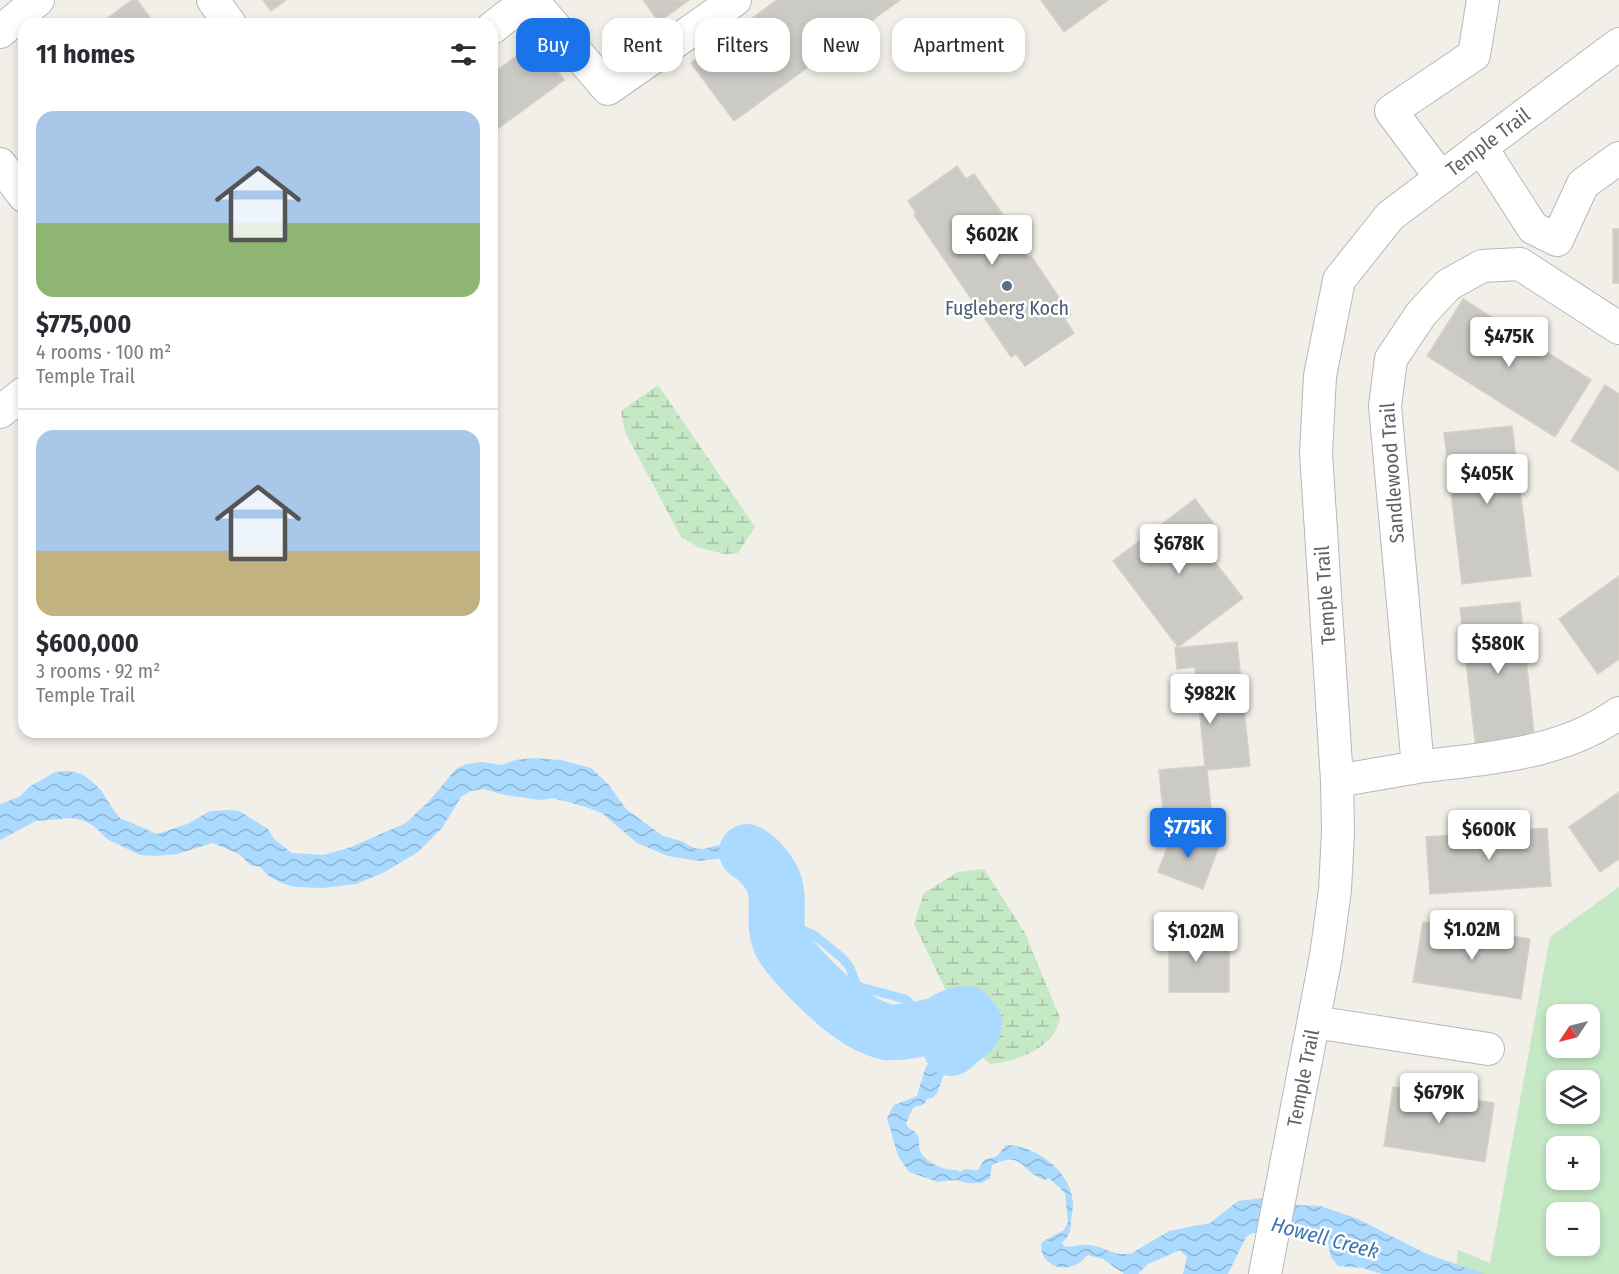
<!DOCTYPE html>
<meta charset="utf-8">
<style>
body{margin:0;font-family:"Fira Sans Condensed",sans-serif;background:#f2f2f3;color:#2b2b33;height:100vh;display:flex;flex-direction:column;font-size:22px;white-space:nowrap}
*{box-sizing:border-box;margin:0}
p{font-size:20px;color:#7c7c81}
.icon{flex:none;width:33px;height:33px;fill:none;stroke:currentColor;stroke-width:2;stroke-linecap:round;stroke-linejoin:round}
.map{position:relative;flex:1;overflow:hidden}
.drawer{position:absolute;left:18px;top:18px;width:480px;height:720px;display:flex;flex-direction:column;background:#fff;border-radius:18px;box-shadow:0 3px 9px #0003}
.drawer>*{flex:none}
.guide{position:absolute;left:516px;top:18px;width:570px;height:54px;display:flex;gap:12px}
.needle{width:39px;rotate:235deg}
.controls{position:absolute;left:1546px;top:1004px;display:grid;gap:12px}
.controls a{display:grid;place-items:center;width:54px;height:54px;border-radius:12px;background:#fff;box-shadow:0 3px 9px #0003;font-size:30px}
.price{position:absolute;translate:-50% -51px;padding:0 14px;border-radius:6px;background:#fff;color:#222;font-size:20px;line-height:39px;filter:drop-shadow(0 2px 3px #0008)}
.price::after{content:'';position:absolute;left:50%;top:36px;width:18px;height:14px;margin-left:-9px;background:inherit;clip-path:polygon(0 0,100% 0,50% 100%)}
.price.current{background:#1a73e8;color:#fff}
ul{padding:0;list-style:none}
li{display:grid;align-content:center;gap:12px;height:318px;padding:0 18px}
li+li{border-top:2px solid #e1e1e2}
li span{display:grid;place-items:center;height:186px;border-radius:18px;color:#555}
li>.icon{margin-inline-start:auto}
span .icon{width:108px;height:108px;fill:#fffc;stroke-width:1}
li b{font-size:26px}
h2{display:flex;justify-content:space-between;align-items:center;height:72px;padding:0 18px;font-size:26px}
.chip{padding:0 21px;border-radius:18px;background:#fff;box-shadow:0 3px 9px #0003;font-size:21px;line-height:54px}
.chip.current{background:#1a73e8;color:#fff}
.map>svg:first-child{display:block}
.green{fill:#c5e8c5;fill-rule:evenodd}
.wetland{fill:url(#wetland-marsh)}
.water{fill:url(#water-waves)}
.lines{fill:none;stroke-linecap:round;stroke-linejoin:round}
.stream{stroke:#aadaff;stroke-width:9}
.river{stroke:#aadaff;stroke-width:56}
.building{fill:#cccac5;stroke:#d6d1c6;stroke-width:1.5}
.minor-casing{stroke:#b5b8bc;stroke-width:34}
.minor{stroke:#fff;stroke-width:32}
.service-dot{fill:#5c6f8a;stroke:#fff;stroke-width:2}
.labels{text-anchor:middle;stroke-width:5;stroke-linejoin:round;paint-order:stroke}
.street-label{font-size:20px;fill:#5f6368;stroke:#fff}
.service-label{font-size:20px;fill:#4e5e75;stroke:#fff}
.water-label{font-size:21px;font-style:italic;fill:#4174aa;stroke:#fff}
</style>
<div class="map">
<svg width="1619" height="1274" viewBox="0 0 1619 1274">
<defs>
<pattern id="wetland-marsh" width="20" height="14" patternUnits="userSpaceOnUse" patternTransform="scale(1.5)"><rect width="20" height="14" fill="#c5e8c5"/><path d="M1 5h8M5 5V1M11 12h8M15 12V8" fill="none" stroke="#a3c0a4"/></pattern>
<pattern id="water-waves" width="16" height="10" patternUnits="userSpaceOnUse" patternTransform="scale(1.5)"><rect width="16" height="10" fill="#aadaff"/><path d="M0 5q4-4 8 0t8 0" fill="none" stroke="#8eb4d2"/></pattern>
</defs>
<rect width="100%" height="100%" fill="#f1efe8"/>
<path class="green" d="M1619,887V1274H1455L1458,1250L1490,1263L1550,937ZM1557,1014H1590V1047H1557ZM1557,1080H1590V1113H1557ZM1557,1146H1590V1179H1557ZM1557,1212H1590V1245H1557Z"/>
<path class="wetland" d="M658,385L755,527L738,553L725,554L700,548L681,537L625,432L621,411Z
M984,869L1025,933L1060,1018C1054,1049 1017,1061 990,1064L982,1057L989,1047L983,1002L974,1003L950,999L914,924L924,893L958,872Z"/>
<path class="water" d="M533,758L561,760L591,768L609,785L626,809L663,836L681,841L694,848L703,849L728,843L749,844L757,849L771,865L782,882L787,893L788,909L778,912L777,916H772L760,877L750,860L732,857L699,861L668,856L637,843L603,814L589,808L553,798L542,800L505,795L483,789L471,791L461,797L442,828L418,852L383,873L356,884L323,888L294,887L282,883L270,877L260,867L250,865L239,854L213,843L177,854L154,856L140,855L107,839L94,826L82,820L71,818L36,821L0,840V804L19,797L29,787L55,772L69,771L82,774L89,779L101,790L112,808L120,818L157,834L187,824L210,811L229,810L239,811L268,829L274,839L292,853L324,855L351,847L406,823L430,800L456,769L466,764L482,762L502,765L516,760Z
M954,1001L983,1002L993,1007L1000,1019C996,1034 990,1056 974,1060L970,1055L956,1054L948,1063L937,1093L932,1098L927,1099C924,1107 920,1105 913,1108L906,1123C908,1129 911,1128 916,1133C921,1138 918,1146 920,1151C926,1163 945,1171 957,1170L959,1172L965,1169L978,1170L984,1160L997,1156L1006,1145C1040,1145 1080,1179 1072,1214C1069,1228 1074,1231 1062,1243L1064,1246C1073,1248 1081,1244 1089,1245C1104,1246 1116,1258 1132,1253L1169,1231L1210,1223L1238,1201L1264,1198L1277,1204L1320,1206L1356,1218L1427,1254L1485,1274H1382L1363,1268L1338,1266L1331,1257L1328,1242L1317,1237H1304L1280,1233H1252L1246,1237L1228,1274H1183L1187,1257L1180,1250L1148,1264L1138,1274H1124L1103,1259L1088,1255C1083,1258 1082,1262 1077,1264C1060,1274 1037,1261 1042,1242L1064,1230L1068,1222L1065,1193L1049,1178L1045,1180C1019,1171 1025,1150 992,1165L990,1178L982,1183H966L956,1180L938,1182L909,1172L898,1156L887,1118L894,1105L917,1096L925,1069L938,1047L943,1041L957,1033L965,1023L961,1019L948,1026H941L940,1022L945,1017L941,1016L940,1011L945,1004Z"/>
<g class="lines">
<path class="stream" d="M782,898L785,913L788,920L796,927L814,935L841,957L849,966L857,986L905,999L909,1002V1008L919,1013H936L949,1017"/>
<path class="river" d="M747,852C760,859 774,876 776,891C779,909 773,922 780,941C787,959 834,1003 850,1014C861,1022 874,1029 887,1032C897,1034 933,1027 942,1023C953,1017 953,1015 967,1014L974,1023L973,1029L951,1048"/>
</g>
<path class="building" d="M132,0H137L155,24H100Z
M263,0H286L271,11Z
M643,0H689L659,22Z
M777,0H900L734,121L691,63Z
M1041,0H1108L1064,32Z
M536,42L564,80L492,133V74Z
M957,166L966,179L974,174L1013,229L1010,232L1029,258L1031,256L1071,315L1065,319L1074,333L1025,366L1016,354L1011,357L914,215L916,213L908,201Z
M1613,229H1619V283H1613Z
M1463,299L1591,380L1555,437L1427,356Z
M1605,385L1619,394V471L1571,441Z
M1512,426L1531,576L1462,584L1444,433Z
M1195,499L1214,524L1196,538L1243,598L1178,647L1113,561Z
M1619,576V659L1598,674L1559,619Z
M1520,602L1535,743L1476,749L1460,608Z
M1237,642L1250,766L1207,770L1211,807L1163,812L1159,770L1205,766L1195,667L1177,669L1175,648Z
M1619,792V859L1600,872L1569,827Z
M1547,828L1551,886L1430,894L1426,837Z
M1174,829L1219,846L1203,889L1158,872Z
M1423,922L1530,939L1521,999L1413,982Z
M1169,929L1209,930V951H1229V992H1169Z
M1393,1087L1494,1103L1485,1162L1384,1146Z"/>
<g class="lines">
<g class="minor-casing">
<path id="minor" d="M213,0L230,24
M532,0L608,89L735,0
M492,28L528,0
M0,32L38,0
M1481,147L1533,228L1557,240L1583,184L1619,158
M0,164L24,196
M1441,178L1391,111L1474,55L1483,0
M1619,328L1520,264L1482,266L1448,285L1421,314L1391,359L1385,406L1418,767C1487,758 1561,755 1619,713
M0,412L24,393
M1337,781L1418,767
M1314,1022L1488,1049
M1265,1274L1326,956L1335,890L1338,832L1337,781L1316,453L1320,376L1339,280L1390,216L1619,44"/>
</g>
<use href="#minor" class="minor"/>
</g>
<circle class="service-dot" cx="1007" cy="286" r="6"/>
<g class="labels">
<g class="street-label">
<text transform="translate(1488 142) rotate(-37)" y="7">Temple Trail</text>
<text transform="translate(1392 473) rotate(-94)" y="7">Sandlewood Trail</text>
<text transform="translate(1325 595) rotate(-94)" y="7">Temple Trail</text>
<text transform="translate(1303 1078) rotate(-79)" y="7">Temple Trail</text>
</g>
<g class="service-label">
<text x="1007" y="315">Fugleberg Koch</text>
</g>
<g class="water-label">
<text transform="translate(1325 1238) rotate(15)" y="7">Howell Creek</text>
</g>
</g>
</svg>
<div class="controls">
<a><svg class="needle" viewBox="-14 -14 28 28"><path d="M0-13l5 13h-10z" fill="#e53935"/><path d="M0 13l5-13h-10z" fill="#7c7c81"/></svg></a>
<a><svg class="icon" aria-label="layers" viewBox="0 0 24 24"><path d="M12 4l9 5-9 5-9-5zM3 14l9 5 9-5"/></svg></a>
<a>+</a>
<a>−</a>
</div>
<b class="price" style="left:992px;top:266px">$602K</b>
<b class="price" style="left:1509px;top:368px">$475K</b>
<b class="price" style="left:1487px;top:505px">$405K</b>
<b class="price" style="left:1179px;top:575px">$678K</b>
<b class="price" style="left:1498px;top:675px">$580K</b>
<b class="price" style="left:1210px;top:725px">$982K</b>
<b class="price current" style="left:1188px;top:859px">$775K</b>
<b class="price" style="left:1489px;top:861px">$600K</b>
<b class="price" style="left:1472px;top:961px">$1.02M</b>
<b class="price" style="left:1196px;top:963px">$1.02M</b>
<b class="price" style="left:1439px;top:1124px">$679K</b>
<div class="guide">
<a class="chip current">Buy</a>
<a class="chip">Rent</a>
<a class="chip">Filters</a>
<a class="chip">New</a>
<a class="chip">Apartment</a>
</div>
<section class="drawer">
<h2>11 homes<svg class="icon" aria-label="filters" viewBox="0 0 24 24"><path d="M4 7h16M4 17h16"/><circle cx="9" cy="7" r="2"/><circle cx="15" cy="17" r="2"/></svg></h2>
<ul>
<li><span style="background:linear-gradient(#a9c7e8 60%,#8fb573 0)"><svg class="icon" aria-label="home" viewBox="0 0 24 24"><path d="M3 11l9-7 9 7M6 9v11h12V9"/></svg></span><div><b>$775,000</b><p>4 rooms · 100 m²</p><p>Temple Trail</p></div></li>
<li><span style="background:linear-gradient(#a9c7e8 65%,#c2b280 0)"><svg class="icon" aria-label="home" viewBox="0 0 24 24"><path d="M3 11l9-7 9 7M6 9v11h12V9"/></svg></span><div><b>$600,000</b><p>3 rooms · 92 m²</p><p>Temple Trail</p></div></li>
</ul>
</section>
</div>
